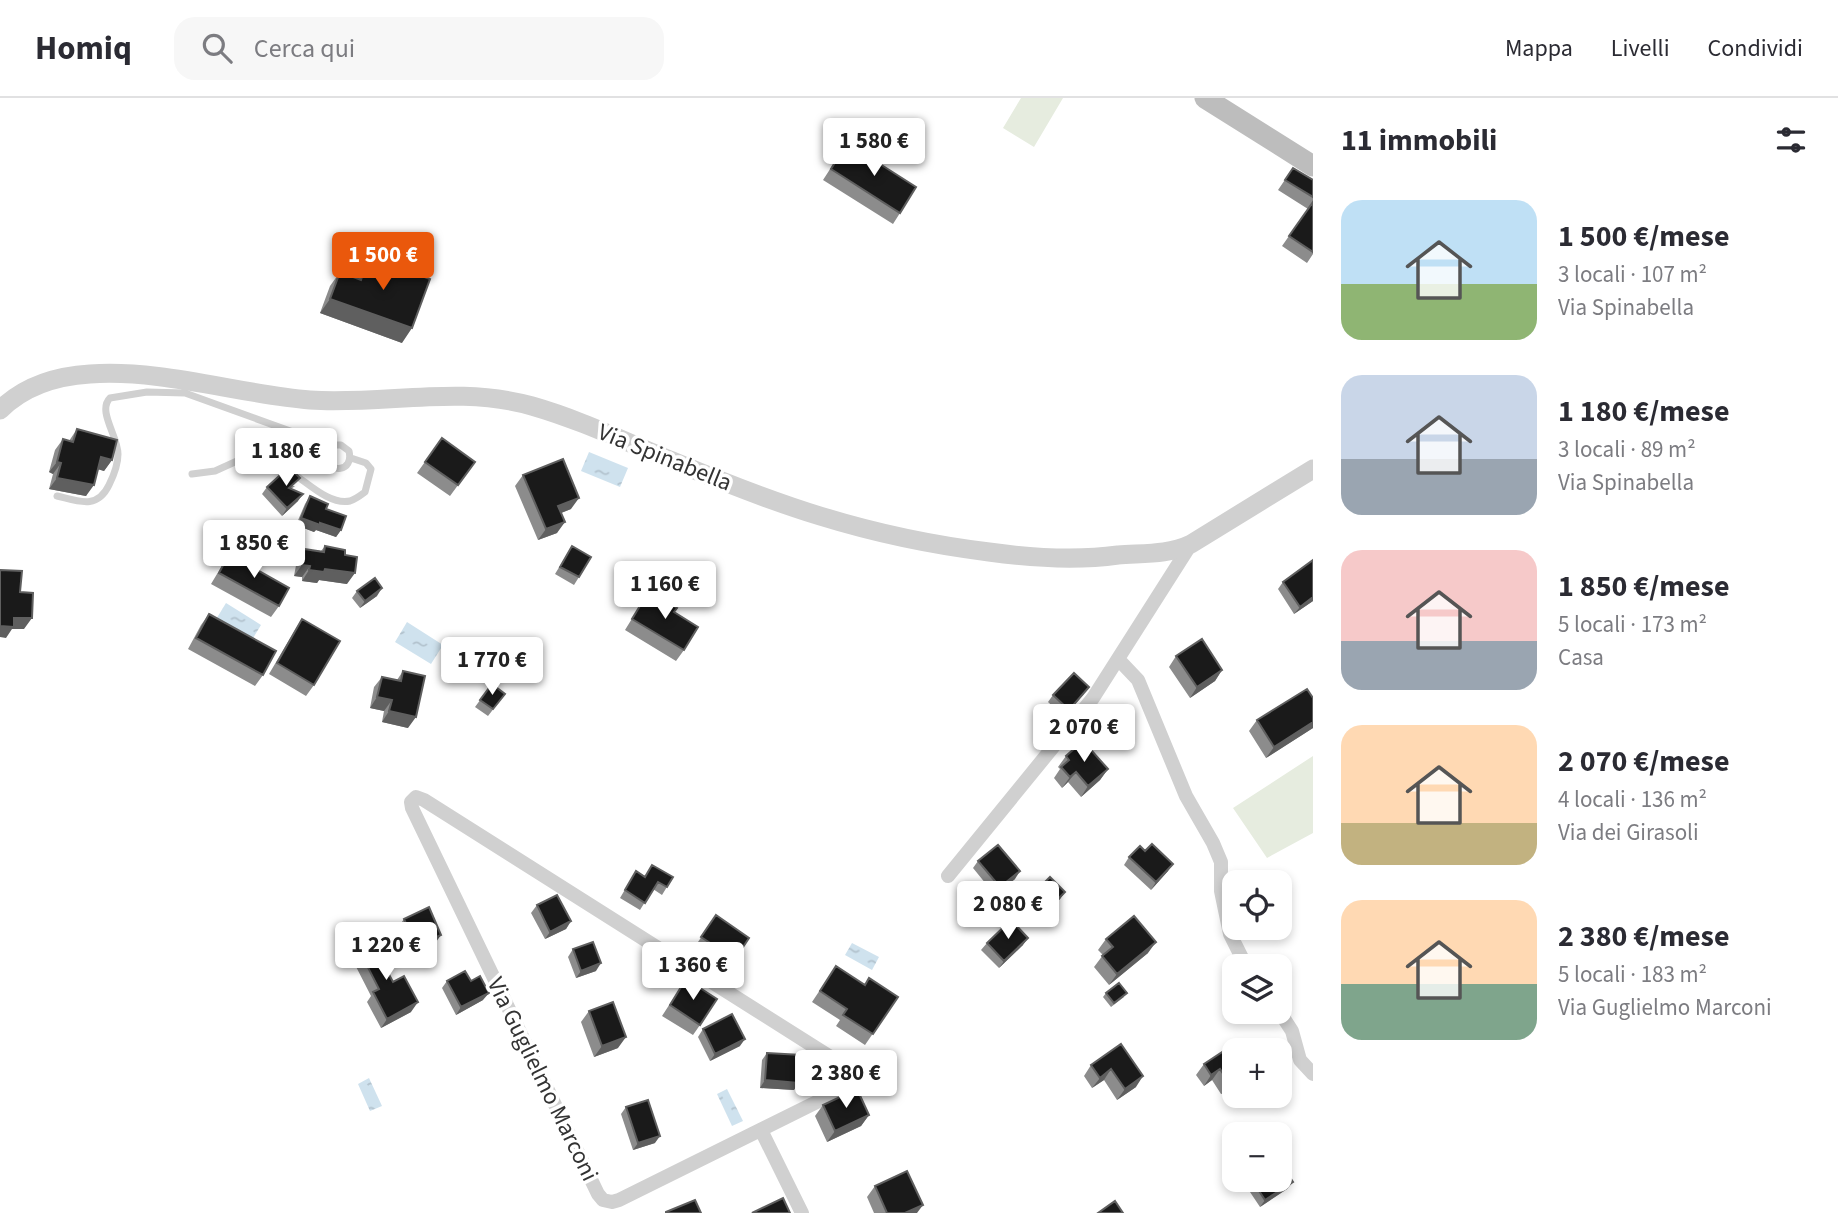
<!DOCTYPE html>
<html lang="it">
<meta charset="utf-8">
<style>
body{margin:0;font-family:"Source Sans 3",sans-serif;background:#f7f7f7;color:#2b2b33;height:100vh;display:flex;flex-direction:column;font-size:26px;white-space:nowrap}
*{box-sizing:border-box;margin:0}
p{font-size:23px;color:#7c7c81}
.icon{flex:none;width:38px;height:38px;fill:none;stroke:currentColor;stroke-width:2;stroke-linecap:round;stroke-linejoin:round}
.map{position:relative;flex:1;overflow:hidden}
.sheet{display:flex;flex-direction:column;background:#fff;width:525px}
.sheet>*{flex:none}
.controls{position:absolute;left:1222px;top:772px;display:grid;gap:14px}
.controls a{display:grid;place-items:center;width:70px;height:70px;border-radius:14px;background:#fff;box-shadow:0 4px 10px #0003;font-size:35px}
.price{position:absolute;translate:-50% -60px;padding:0 16px;border-radius:7px;background:#fff;color:#222;font-size:23px;line-height:46px;filter:drop-shadow(0 2px 4px #0008)}
.price::after{content:'';position:absolute;left:50%;top:42px;width:21px;height:16px;margin-left:-10px;background:inherit;clip-path:polygon(0 0,100% 0,50% 100%)}
.price.on{background:#ea580c;color:#fff}
ul{padding:0;list-style:none}
li{display:flex;align-items:center;gap:21px;height:175px;padding:0 28px}
li span{display:grid;place-items:center;flex:none;width:196px;height:140px;border-radius:21px;color:#555}
li>.icon{margin-inline-start:auto}
span .icon{width:84px;height:84px;fill:#fffc;stroke-width:1}
li b{font-size:30px}
h2{display:flex;justify-content:space-between;align-items:center;height:84px;padding:0 28px;font-size:30px}
header{display:flex;align-items:center;gap:42px;box-sizing:border-box;height:98px;padding:0 35px;background:#fff;border-bottom:2px solid #e1e1e2}
header strong{font-size:33px}
nav{display:flex;gap:38px;margin-inline-start:auto;font-size:24px}
.search{width:490px;height:63px;background:#f7f7f7;display:flex;align-items:center;gap:18px;box-sizing:border-box;padding:0 24px;border-radius:21px;color:#7c7c81;font-size:26px}
main{display:flex;flex:1;min-height:0}
.map>svg:first-child{display:block}
.grass{fill:#e6ecdf}
.water{fill:url(#water-ripples)}
.lines{fill:none;stroke-linecap:round;stroke-linejoin:round}
.service{stroke:#d0d0d0;stroke-width:7}
.minor{stroke:#d0d0d0;stroke-width:14}
.tertiary{stroke:#d0d0d0;stroke-width:19}
.secondary{stroke:#bdbdbd;stroke-width:21}
.wall{fill:#8c8c8c}
.shaded-wall{fill:#5f5f5f}
.building{fill:#1a1a1a;stroke:#5f5f5f;stroke-width:2}
.labels{text-anchor:middle;stroke-width:7;stroke-linejoin:round;paint-order:stroke}
.street-label{font-size:24px;fill:#333;stroke:#fff}
</style>
<header>
<strong>Homiq</strong>
<div class="search"><svg class="icon" aria-label="search" viewBox="0 0 24 24"><circle cx="10" cy="10" r="6"/><path d="M15 15l6 6"/></svg>Cerca qui</div>
<nav><a>Mappa</a><a>Livelli</a><a>Condividi</a></nav>
</header>
<main>
<div class="map">
<svg width="1313" height="1115" viewBox="0 0 1313 1115">
<defs>
<pattern id="water-ripples" width="26" height="14" patternUnits="userSpaceOnUse" patternTransform="scale(1.75)"><rect width="26" height="14" fill="#cfe2ee"/><path d="M2 4q2-2 4 0t4 0M15 11q2-2 4 0t4 0" fill="none" stroke="#b2c2cd"/></pattern>
</defs>
<rect width="100%" height="100%" fill="#fff"/>
<path class="grass" d="M1021,0H1063L1034,49L1003,30Z
M1313,658V735L1267,760L1233,710Z"/>
<path class="water" d="M589,354L628,370L620,389L581,373Z
M226,505L261,527L250,545L215,523Z
M407,524L443,547L431,566L395,544Z
M852,845L879,859L872,872L845,857Z
M369,980L382,1008L370,1013L358,986Z
M727,991L743,1023L732,1028L717,996Z"/>
<g class="lines">
<path class="service" d="M185,283V295L329,347H341L349,353C354,374 330,376 322,359L324,353L329,347
M192,376L215,373L261,352L270,349H282L324,365
M298,379C312,389 332,407 350,403C356,401 361,397 365,394L371,371L366,365L351,360
M57,398C78,403 97,412 109,387C114,377 118,367 118,356C118,338 97,313 110,300L147,294L185,295"/>
<path class="minor" d="M1119,562L1138,582L1186,698L1213,745L1221,764V793L1230,836L1246,868
M416,699L424,702L843,967L852,975V983L847,989L619,1102L612,1104L603,1102L598,1096L412,710L411,704Z
M948,778L1093,600L1191,446
M1279,913L1292,933L1300,962L1313,976
M761,1032L802,1115"/>
<path class="tertiary" d="M0,312C24,288 57,278 90,276C164,271 237,296 310,302C385,307 459,287 532,308C581,322 628,345 675,364C723,384 771,403 820,418C875,435 932,447 989,454C1032,460 1075,463 1118,457C1143,455 1168,457 1191,446L1313,371"/>
<path class="secondary" d="M1205,0L1313,68"/>
</g>
<path class="wall" d="M847,45L900,115L893,126L823,82Z
M1293,70L1313,82V156L1307,165L1282,148L1308,111L1278,92Z
M369,159L402,245L320,215L330,188L340,174L357,180L359,173Z
M77,331L112,362L104,373L98,371L86,398L49,391L53,376L49,374L55,352L63,341L69,343Z
M442,340L475,364L450,398L417,375Z
M523,377L571,411L561,415L557,435L538,442L515,388Z
M295,388L291,391L298,403L282,418L262,396L267,389Z
M310,398L326,411L341,432L336,439L316,432L314,434L296,427L305,406Z
M325,448L345,457L347,486L319,482L317,485L302,483V479L294,478L297,462L304,451L321,453Z
M572,448L579,479L574,487L555,476Z
M229,456L279,508L271,519L211,486Z
M1283,484L1313,503L1294,516L1278,491Z
M357,493L377,498L360,510L352,500Z
M649,493L674,514L684,552L676,563L625,532Z
M209,516L263,577L255,588L188,551L201,527Z
M302,521L314,587L306,598L269,576L295,532Z
M1176,558L1222,572L1215,583L1190,600L1169,569Z
M403,573L408,630L382,624L384,613L370,610L374,589L382,579L397,582Z
M492,586L505,596L488,618L475,609Z
M1084,596L1064,619L1048,604L1053,597Z
M1313,600V630L1266,660L1249,633L1257,622Z
M1066,658L1108,671L1100,682L1081,699L1068,684L1062,690L1054,680L1060,671L1058,669Z
M1129,759L1168,773L1151,792L1124,767Z
M978,763L1015,781L995,797L973,770Z
M652,767L673,779L662,797L653,791L640,812L620,800L636,773L645,778Z
M1065,794L1060,801L1041,820L1026,805L1031,798Z
M537,807L571,823L566,831L545,841L531,815Z
M716,817L749,840L727,872L694,850Z
M404,821L436,844L411,855L399,828Z
M1106,841L1148,855L1109,887L1094,869L1103,857L1098,852Z
M355,844L393,884L411,914L381,930L367,904L371,898L348,853Z
M987,845L1023,847L999,870L981,852Z
M573,851L596,873L576,880L568,859Z
M836,868L865,887L898,899L865,947L836,928L840,922L812,904Z
M686,881L700,927L693,937L662,918Z
M447,883L483,902L456,917L442,890Z
M1106,895L1124,899L1111,909L1103,899Z
M589,913L618,950L594,959L581,924Z
M703,931L740,948L710,963L698,939Z
M1121,946L1136,989L1117,1002L1104,982L1092,990L1084,978L1091,967Z
M1234,952V988L1221,996L1212,982L1204,988L1196,977L1204,966Z
M767,955L794,992L760,990L762,962Z
M823,1007L869,1017L861,1028L827,1044L815,1018Z
M626,1009L655,1045L633,1052L621,1016Z
M1247,1082H1279L1293,1084L1287,1091L1260,1109L1244,1085Z
M875,1088L917,1115H874L867,1099Z"/>
<path class="shaded-wall" d="M330,201L412,230L402,245L320,215Z
M101,359L112,362L104,373L94,370Z
M57,364L61,365L53,376L49,374Z
M57,380L94,387L86,398L49,391Z
M303,396L298,403L282,418L287,410Z
M579,400L571,411L551,419L558,408Z
M301,420L320,425L341,432L336,439L316,432L314,434L296,427Z
M565,424L557,435L538,442L546,431Z
M302,467L310,468L302,479L294,478Z
M325,471L355,475L347,486L319,482L317,485L302,483L309,472Z
M382,490L377,498L360,510L365,503Z
M1313,499V503L1294,516L1300,509Z
M14,520H32L24,531H12L6,540L0,539V528Z
M1222,572L1215,583L1190,600L1197,589Z
M377,599L392,602L384,613L370,610Z
M389,613L416,619L408,630L382,624Z
M1313,624V630L1266,660L1274,649Z
M1108,671L1100,682L1081,699L1088,688Z
M1076,674L1068,684L1062,690L1070,679Z
M1173,766L1168,773L1151,792L1156,784Z
M1020,773L1015,781L995,797L1000,789Z
M1065,794L1060,801L1041,820L1046,813Z
M571,823L566,831L545,841L550,834Z
M441,837L436,844L411,855L416,848Z
M1028,840L1023,847L999,870L1004,863Z
M1156,844L1148,855L1109,887L1117,876Z
M601,865L596,873L576,880L581,873Z
M489,895L483,902L456,917L461,909Z
M418,904L411,914L381,930L387,921Z
M626,939L618,950L594,959L602,948Z
M745,941L740,948L710,963L715,956Z
M1111,971L1104,982L1092,990L1100,980Z
M1220,971L1212,982L1204,988L1211,977Z
M1143,978L1136,989L1117,1002L1125,991Z
M765,982L799,985L794,992L760,990Z
M1234,982V988L1221,996L1229,985Z
M869,1017L861,1028L827,1044L835,1033Z
M660,1038L655,1045L633,1052L638,1045Z
M1293,1084L1287,1091L1260,1109L1265,1102Z
M923,1107L917,1115H905Z"/>
<path class="building" d="M847,45L916,89L900,115L831,71Z
M1293,70L1313,82V99L1285,82Z
M1313,104V154L1289,138Z
M369,159L430,181L412,230L330,201L340,174L361,182Z
M77,331L117,342L112,362L101,359L94,387L57,380L61,365L57,364L63,341L73,344Z
M442,340L475,364L458,387L425,364Z
M563,361L579,400L558,408L565,424L546,431L523,377Z
M289,369L300,380L289,390L303,396L287,410L267,389Z
M310,398L328,406L326,411L346,418L341,432L320,425V427L301,420Z
M325,448L345,452V457L357,459L355,475L325,471L324,474L309,472L310,468L302,467L304,451L324,454Z
M572,448L591,459L579,479L560,469Z
M229,456L289,490L279,508L219,475Z
M1313,462V499L1300,509L1283,484Z
M0,472L22,473L20,494L33,495L32,520H14V529L0,528Z
M375,480L382,490L365,503L357,493Z
M649,493L677,510L674,514L698,529L684,552L632,521Z
M209,516L276,553L263,577L196,540Z
M302,521L340,543L314,587L277,565Z
M1202,541L1222,572L1197,589L1176,558Z
M403,573L425,578L416,619L389,613L392,602L377,599L382,579L401,583Z
M1074,575L1089,589L1069,612L1053,597Z
M492,586L505,596L493,611L480,602Z
M1307,591L1313,600V624L1274,649L1257,622Z
M1083,643L1108,671L1088,688L1076,674L1070,679L1061,669L1069,662L1066,658Z
M1152,746L1173,766L1156,784L1129,759L1140,748L1145,753Z
M998,747L1020,773L1000,789L978,763Z
M652,767L673,779L667,789L658,784L645,805L625,792L636,773L645,779Z
M1050,779L1065,794L1046,813L1031,798Z
M557,797L571,823L550,834L537,807Z
M429,809L441,837L416,848L404,821Z
M716,817L749,840L735,861L701,839Z
M1134,818L1156,844L1117,876L1102,858L1113,849L1106,841Z
M1011,822L1028,840L1004,863L987,845Z
M368,837L393,884L404,878L418,904L387,921L373,894L379,891L355,844Z
M593,844L601,865L581,873L573,851Z
M836,868L865,887L869,880L898,899L873,936L843,917L847,911L820,893Z
M465,873L471,883L480,878L489,895L461,909L447,883Z
M686,881L717,901L700,927L670,907Z
M1119,885L1127,895L1114,905L1106,895Z
M613,904L626,939L602,948L589,913Z
M732,916L745,941L715,956L703,931Z
M1239,943L1245,952H1234V982L1229,985L1220,971L1211,977L1204,966Z
M1121,946L1143,978L1125,991L1111,971L1100,980L1091,967Z
M767,955L801,957L799,985L765,982Z
M857,991L869,1017L835,1033L823,1007Z
M648,1002L660,1038L638,1045L626,1009Z
M1279,1063L1293,1084L1265,1102L1252,1082H1279Z
M907,1073L923,1107L905,1115H887L875,1088Z
M783,1100L790,1115H752Z
M695,1102L701,1115H666V1114Z
M1115,1103L1123,1115H1098Z"/>
<g class="labels">
<g class="street-label">
<text transform="translate(665 359) rotate(22)" y="8">Via Spinabella</text>
<text transform="translate(543 981) rotate(64)" y="8">Via Guglielmo Marconi</text>
</g>
</g>
</svg>
<div class="controls">
<a><svg class="icon" aria-label="locate" viewBox="0 0 24 24"><circle cx="12" cy="12" r="6"/><path d="M12 2v4M12 18v4M2 12h4M18 12h4"/></svg></a>
<a><svg class="icon" aria-label="layers" viewBox="0 0 24 24"><path d="M12 4l9 5-9 5-9-5zM3 14l9 5 9-5"/></svg></a>
<a>+</a>
<a>−</a>
</div>
<b class="price" style="left:874px;top:80px">1 580 €</b>
<b class="price on" style="left:383px;top:194px">1 500 €</b>
<b class="price" style="left:286px;top:390px">1 180 €</b>
<b class="price" style="left:254px;top:482px">1 850 €</b>
<b class="price" style="left:665px;top:523px">1 160 €</b>
<b class="price" style="left:492px;top:599px">1 770 €</b>
<b class="price" style="left:1084px;top:666px">2 070 €</b>
<b class="price" style="left:1008px;top:843px">2 080 €</b>
<b class="price" style="left:386px;top:884px">1 220 €</b>
<b class="price" style="left:693px;top:904px">1 360 €</b>
<b class="price" style="left:846px;top:1012px">2 380 €</b>
</div>
<section class="sheet">
<h2>11 immobili<svg class="icon" aria-label="filters" viewBox="0 0 24 24"><path d="M4 7h16M4 17h16"/><circle cx="9" cy="7" r="2"/><circle cx="15" cy="17" r="2"/></svg></h2>
<ul>
<li><span style="background:linear-gradient(#bfe0f5 60%,#8fb573 0)"><svg class="icon" aria-label="home" viewBox="0 0 24 24"><path d="M3 11l9-7 9 7M6 9v11h12V9"/></svg></span><div><b>1 500 €/mese</b><p>3 locali · 107 m²</p><p>Via Spinabella</p></div></li>
<li><span style="background:linear-gradient(#c9d6e8 60%,#9aa5b1 0)"><svg class="icon" aria-label="home" viewBox="0 0 24 24"><path d="M3 11l9-7 9 7M6 9v11h12V9"/></svg></span><div><b>1 180 €/mese</b><p>3 locali · 89 m²</p><p>Via Spinabella</p></div></li>
<li><span style="background:linear-gradient(#f6c9c9 65%,#9aa5b1 0)"><svg class="icon" aria-label="home" viewBox="0 0 24 24"><path d="M3 11l9-7 9 7M6 9v11h12V9"/></svg></span><div><b>1 850 €/mese</b><p>5 locali · 173 m²</p><p>Casa</p></div></li>
<li><span style="background:linear-gradient(#ffd9b3 70%,#c2b280 0)"><svg class="icon" aria-label="home" viewBox="0 0 24 24"><path d="M3 11l9-7 9 7M6 9v11h12V9"/></svg></span><div><b>2 070 €/mese</b><p>4 locali · 136 m²</p><p>Via dei Girasoli</p></div></li>
<li><span style="background:linear-gradient(#ffd9b3 60%,#7fa58c 0)"><svg class="icon" aria-label="home" viewBox="0 0 24 24"><path d="M3 11l9-7 9 7M6 9v11h12V9"/></svg></span><div><b>2 380 €/mese</b><p>5 locali · 183 m²</p><p>Via Guglielmo Marconi</p></div></li>
</ul>
</section>
</main>
